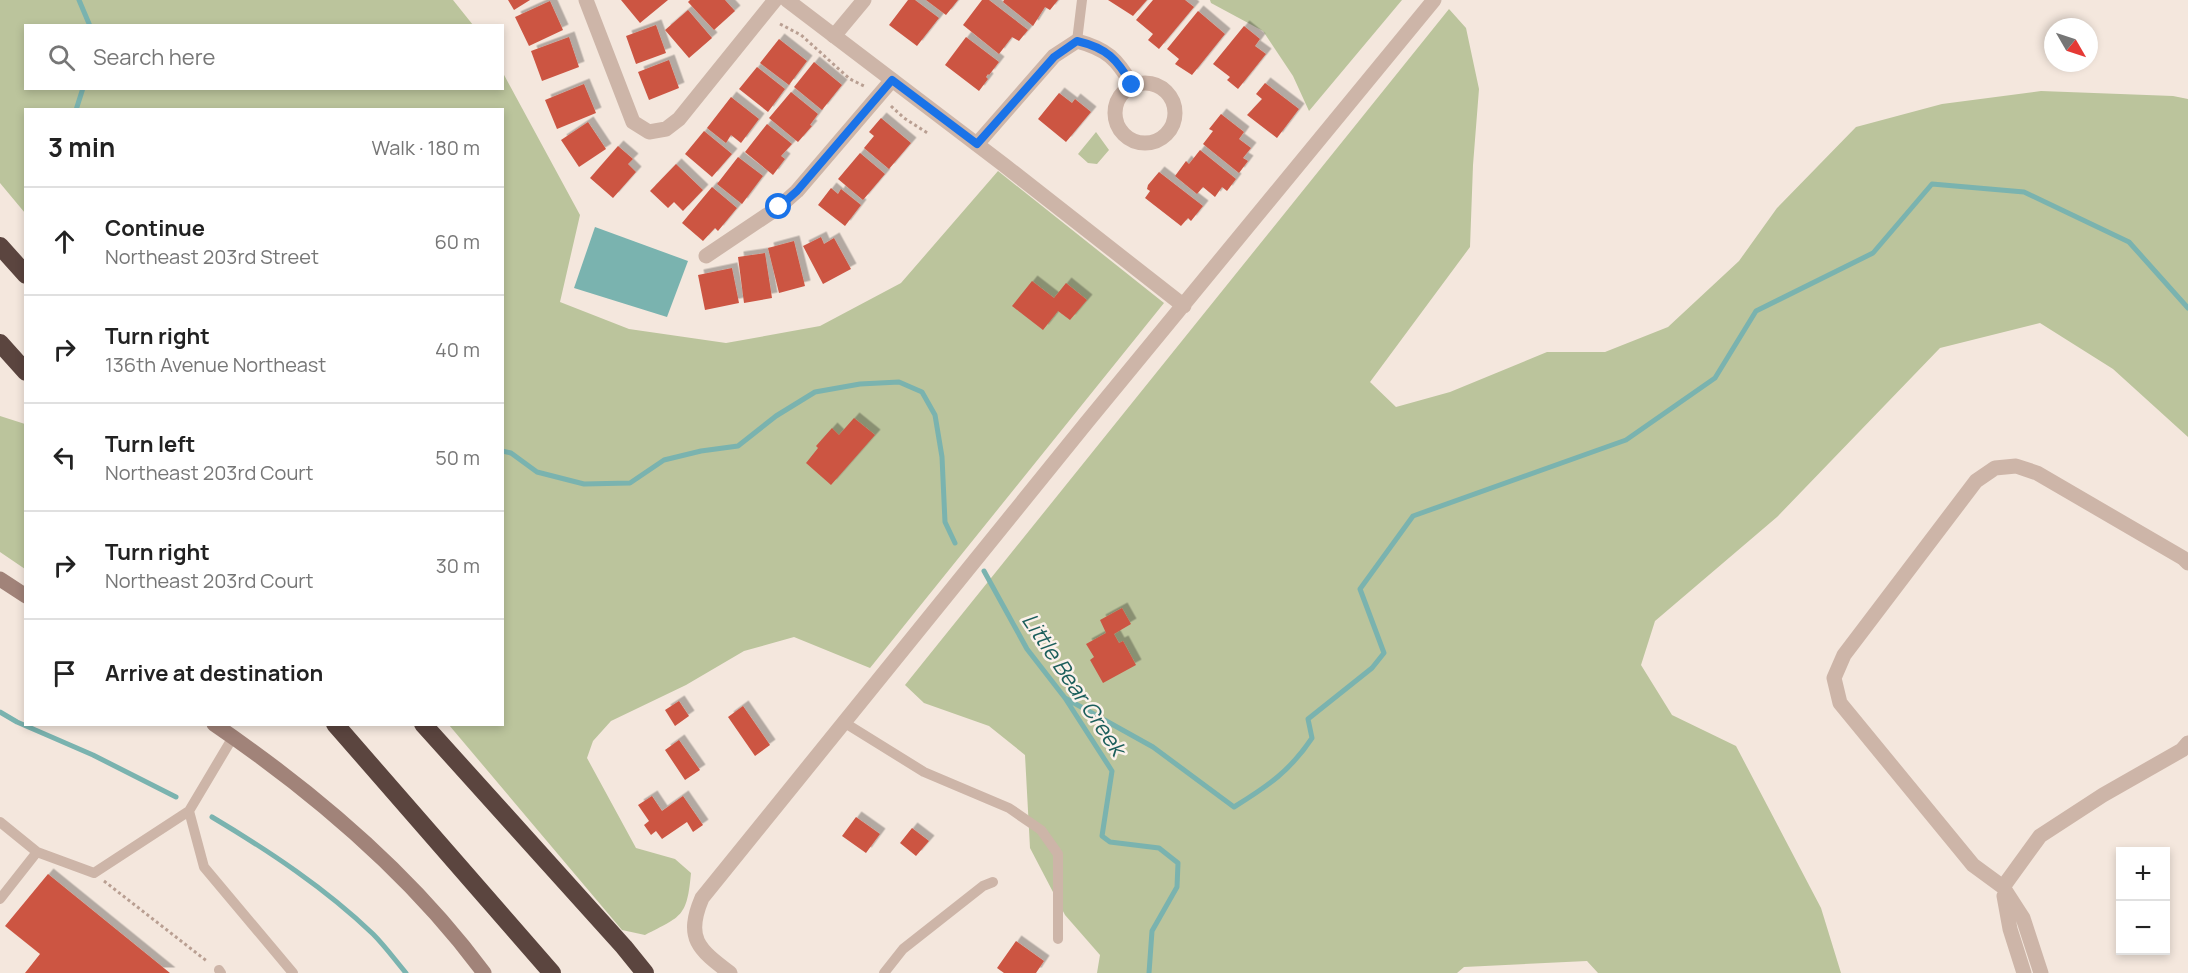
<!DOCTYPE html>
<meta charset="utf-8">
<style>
body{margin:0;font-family:Manrope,sans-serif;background:#f6f6f6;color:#222}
.controls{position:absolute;right:18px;bottom:18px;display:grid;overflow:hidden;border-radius:0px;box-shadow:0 3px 9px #0003}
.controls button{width:54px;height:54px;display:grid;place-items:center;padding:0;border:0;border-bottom:2px solid #e0e0e0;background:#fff;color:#222;font:30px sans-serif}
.compass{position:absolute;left:2044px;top:18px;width:54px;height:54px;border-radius:50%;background:#fff;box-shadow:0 3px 9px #0003;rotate:129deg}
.stop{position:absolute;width:18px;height:18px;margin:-14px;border:4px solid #1a73e8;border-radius:50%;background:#fff}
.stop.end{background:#1a73e8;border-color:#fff;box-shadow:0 2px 6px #0008}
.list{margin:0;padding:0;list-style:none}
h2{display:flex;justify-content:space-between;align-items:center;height:78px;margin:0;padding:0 24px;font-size:26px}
h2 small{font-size:20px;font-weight:400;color:#767676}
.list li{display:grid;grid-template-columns:39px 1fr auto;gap:18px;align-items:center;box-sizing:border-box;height:108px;padding:0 24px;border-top:2px solid #e0e0e0}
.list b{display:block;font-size:22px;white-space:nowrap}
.list p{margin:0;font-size:20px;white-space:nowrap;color:#767676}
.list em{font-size:20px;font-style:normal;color:#767676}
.icon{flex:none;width:33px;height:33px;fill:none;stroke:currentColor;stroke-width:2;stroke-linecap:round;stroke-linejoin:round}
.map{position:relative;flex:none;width:2188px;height:973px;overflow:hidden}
.search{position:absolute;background:#fff;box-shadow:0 3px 9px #0003;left:24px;top:24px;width:480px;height:66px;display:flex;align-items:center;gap:15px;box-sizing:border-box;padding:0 21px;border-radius:0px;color:#767676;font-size:22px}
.panel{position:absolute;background:#fff;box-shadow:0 3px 9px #0003;left:24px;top:108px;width:480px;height:618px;border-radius:0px}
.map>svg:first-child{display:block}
.green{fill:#bbc49c}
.water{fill:#7ab3af}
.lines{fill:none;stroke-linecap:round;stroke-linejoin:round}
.stream{stroke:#7ab3af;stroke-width:5}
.building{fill:#cc5543;filter:url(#shadow)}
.path{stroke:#b99f92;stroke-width:3;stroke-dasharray:3 3;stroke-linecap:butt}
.service{stroke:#cdb5a8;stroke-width:10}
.minor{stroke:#cdb5a8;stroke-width:15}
.tertiary{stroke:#cdb5a8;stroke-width:15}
.secondary{stroke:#a18379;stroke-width:15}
.motorway{stroke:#5b453f;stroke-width:18}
.route{stroke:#1a73e8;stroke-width:8}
.labels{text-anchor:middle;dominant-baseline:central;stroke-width:5;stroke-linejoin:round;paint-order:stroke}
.water-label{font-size:22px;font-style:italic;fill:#1b5e5b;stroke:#fbf1ea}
</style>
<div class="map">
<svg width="2188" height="973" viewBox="0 0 2188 973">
<defs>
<filter id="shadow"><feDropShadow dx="5.5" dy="-5.5" stdDeviation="0" flood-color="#0004"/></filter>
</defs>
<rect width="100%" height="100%" fill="#f4e7dd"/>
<path class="green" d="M0 0H453L473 25 26 26V88H502L503 73 580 215 560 302 629 329 726 343 820 326 901 283 998 171 1164 303 870 668 794 637 744 651 686 685 611 721 593 741 587 758 636 848 675 859 691 873C687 917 682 916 645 935L622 930 449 725 502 724V110H26L25 213 0 183Z
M1210 0H1402L1309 111 1293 76 1263 31 1211 3Z
M1449 9 1466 28 1479 89 1473 165 1470 247 1370 382 1396 407 1450 392 1547 352H1605L1668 327 1739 261 1777 208 1856 127 1942 104 2041 91 2173 96 2188 99V437L2113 369 2040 323 1940 348 1777 517 1655 621 1641 665 1672 715 1736 746 1821 908 1841 973H1598L1587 961 1464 967 1457 973H1097L1100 955 1065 915 1030 848 1025 755 989 726 924 703 905 685Z
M1096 132 1109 150 1097 164 1088 163 1078 154Z
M0 416 25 424V569L0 552Z"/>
<path class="water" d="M595 227 688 261 667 317 574 288Z"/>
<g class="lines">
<path class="stream" d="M79 0 90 26
M76 110 83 88
M502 451 511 453 537 472 584 484 630 483 664 460 701 451 738 446 776 416 815 392 860 384 899 382 922 392 935 415 942 457 945 522 955 543
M984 571 1027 649 1065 698 1112 771 1102 836 1110 842 1159 848 1178 863 1177 887 1152 931 1149 973
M1065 698 1153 747 1234 807C1268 786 1290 771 1312 738L1308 719 1372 668 1384 653 1360 589 1413 516 1626 440 1715 378 1756 311 1873 253 1932 184 2024 192 2129 242 2188 308
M0 712 17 722 93 755 176 797
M212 817C269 851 325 888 373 934 385 946 395 960 406 973"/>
</g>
<path class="building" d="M508 0H530L514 10Z
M621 0H668L640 23Z
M690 0H725L735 11 714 30 688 2Z
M908 0H915L939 18 917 46 889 25Z
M926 0H958L946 15Z
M982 0H989L1028 30 1019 41 1012 37 999 54 963 25Z
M1004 0H1058L1050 10 1045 7 1033 26 1003 2Z
M1108 0H1147L1133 16Z
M1153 0H1185L1194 7 1159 49 1148 40 1153 34 1136 20Z
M550 1 563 30 529 46 515 17Z
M688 10 712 38 689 58 665 30Z
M1198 11 1225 34 1192 75 1175 64 1179 59 1167 49Z
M656 25 666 53 636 64 626 36Z
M1244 26 1260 39 1255 46 1266 54 1238 89 1227 80 1230 77 1213 64Z
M569 37 579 67 542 81 531 51Z
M966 37 999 62 989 75 988 74 986 77 988 79 979 91 945 65Z
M779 39 807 61 789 85 760 63Z
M669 60 679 88 649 100 638 72Z
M814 62 842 85 822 110 794 87Z
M757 67 785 89 768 112 739 89Z
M1265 83 1299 109 1277 138 1247 115 1262 99 1256 94Z
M584 84 596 113 557 129 545 100Z
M791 92 818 114 810 125 812 126 798 142 769 118Z
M1059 93 1072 103 1075 99 1091 112 1066 142 1038 119Z
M731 97 759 119 741 143 731 135 726 143 707 128Z
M1221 114 1244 132 1239 139 1251 148 1243 158 1248 161 1239 173 1203 144 1213 131 1209 129Z
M881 118 911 143 889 169 864 148 874 136 869 132Z
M588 122 606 149 579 167 561 140Z
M767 124 792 144 781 156 785 159 773 175 745 152Z
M704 131 732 154 712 177 685 154Z
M618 146 633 159 628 164 636 172 613 198 590 178Z
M1200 150 1236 179 1227 191 1222 187 1215 197 1203 187 1197 194 1175 176 1186 161 1189 164Z
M860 153 885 174 863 200 838 179Z
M738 157 763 176 742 204 717 184Z
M676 164 703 190 683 211 674 202 668 208 650 191Z
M1159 172 1203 206 1191 221 1188 218 1181 226 1145 198 1150 191 1147 189 1148 185Z
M712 187 737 208 718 231 715 228 703 241 682 223Z
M831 188 838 194 841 189 861 205 845 226 818 205Z
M821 237 824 244 834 238 851 269 823 284 803 246Z
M794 241 805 286 779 293 768 248Z
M765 253 772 298 744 303 738 257Z
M732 268 739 303 705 310 698 275Z
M1032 281 1054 298 1066 283 1087 300 1070 320 1058 311 1043 330 1012 306Z
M854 418 875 435 831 485 806 463 818 448 816 446 832 428 839 435Z
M1122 608 1131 624 1114 634 1119 643 1123 641 1136 665 1103 683 1090 660 1094 657 1086 644 1106 633 1100 620Z
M679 701 689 716 675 726 665 710Z
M743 706 770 745 755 756 728 717Z
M679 740 700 770 685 780 665 750Z
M652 796 662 811 683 796 703 825 693 832 687 822 662 839 656 831 651 835 644 825 649 821 638 805Z
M856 817 880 834 866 853 842 836Z
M912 828 929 841 916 856 900 843Z
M48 874 170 973H25L40 954 5 926Z
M1016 941 1044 961 1036 973H1004L997 968Z"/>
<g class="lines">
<path class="path" d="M780 24 801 35 850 79 864 86
M891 106 904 118 929 134
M104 881 208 962"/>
<path class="service" d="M1077 41 1082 0
M845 723 924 772 1009 808 1041 830 1058 854V939
M233 737 189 811 204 867 293 973
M0 822 37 852 94 873 189 811
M0 899 37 852
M219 970 221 973
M884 973 903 949 983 886 993 882"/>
<path class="minor" d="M586 0 633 122 649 132 666 129 679 119 775 0
M834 36 864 0
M1115 113a30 30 0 1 1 60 0a30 30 0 1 1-60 0Z
M977 144 1054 56 1077 41C1107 49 1117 59 1132 85
M706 256 779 207 797 191 892 80
M2003 887 2040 836 2103 795 2182 750 2188 743
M2004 896 2010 929 2024 973
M2041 973 2023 918 2003 887 1973 865 1840 703 1834 678 1844 655 1976 481 1995 468 2016 466 2037 473 2183 558 2188 563"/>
<path class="tertiary" d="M787 0 1004 165 1184 306
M730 973C698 949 685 938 702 898L1087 422 1434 0"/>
<path class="secondary" d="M0 579 26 596
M214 724C315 793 411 874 484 973"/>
<path class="motorway" d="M0 246 26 275
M0 343 26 372
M335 724 552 973
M423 724 624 947 645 973"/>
</g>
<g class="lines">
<path class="route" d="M779 207 797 191 892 80 977 144 1054 57 1077 41C1107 48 1117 59 1132 85"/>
</g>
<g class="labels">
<g class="water-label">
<text transform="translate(1074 684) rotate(56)">Little Bear Creek</text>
</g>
</g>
</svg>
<div class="controls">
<button>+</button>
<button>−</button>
</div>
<svg class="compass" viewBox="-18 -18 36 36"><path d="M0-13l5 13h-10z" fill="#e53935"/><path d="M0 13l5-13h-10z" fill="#767676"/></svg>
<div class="stop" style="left:779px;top:207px"></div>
<div class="stop end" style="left:1132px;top:85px"></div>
<div class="search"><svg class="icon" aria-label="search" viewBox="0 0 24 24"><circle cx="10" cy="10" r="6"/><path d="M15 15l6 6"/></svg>Search here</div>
<section class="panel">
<h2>3 min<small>Walk · 180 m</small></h2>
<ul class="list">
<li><svg class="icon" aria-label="ahead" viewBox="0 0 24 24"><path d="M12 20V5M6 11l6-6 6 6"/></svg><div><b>Continue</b><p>Northeast 203rd Street</p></div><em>60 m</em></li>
<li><svg class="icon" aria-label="right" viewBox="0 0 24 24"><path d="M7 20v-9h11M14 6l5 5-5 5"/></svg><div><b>Turn right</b><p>136th Avenue Northeast</p></div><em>40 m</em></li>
<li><svg class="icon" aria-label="left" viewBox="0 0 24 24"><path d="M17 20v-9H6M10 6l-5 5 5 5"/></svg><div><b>Turn left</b><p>Northeast 203rd Court</p></div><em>50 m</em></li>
<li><svg class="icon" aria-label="right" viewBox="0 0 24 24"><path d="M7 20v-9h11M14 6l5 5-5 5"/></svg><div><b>Turn right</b><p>Northeast 203rd Court</p></div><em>30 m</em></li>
<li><svg class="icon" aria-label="arrive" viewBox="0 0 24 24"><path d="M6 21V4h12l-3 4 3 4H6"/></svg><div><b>Arrive at destination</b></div></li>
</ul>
</section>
</div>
